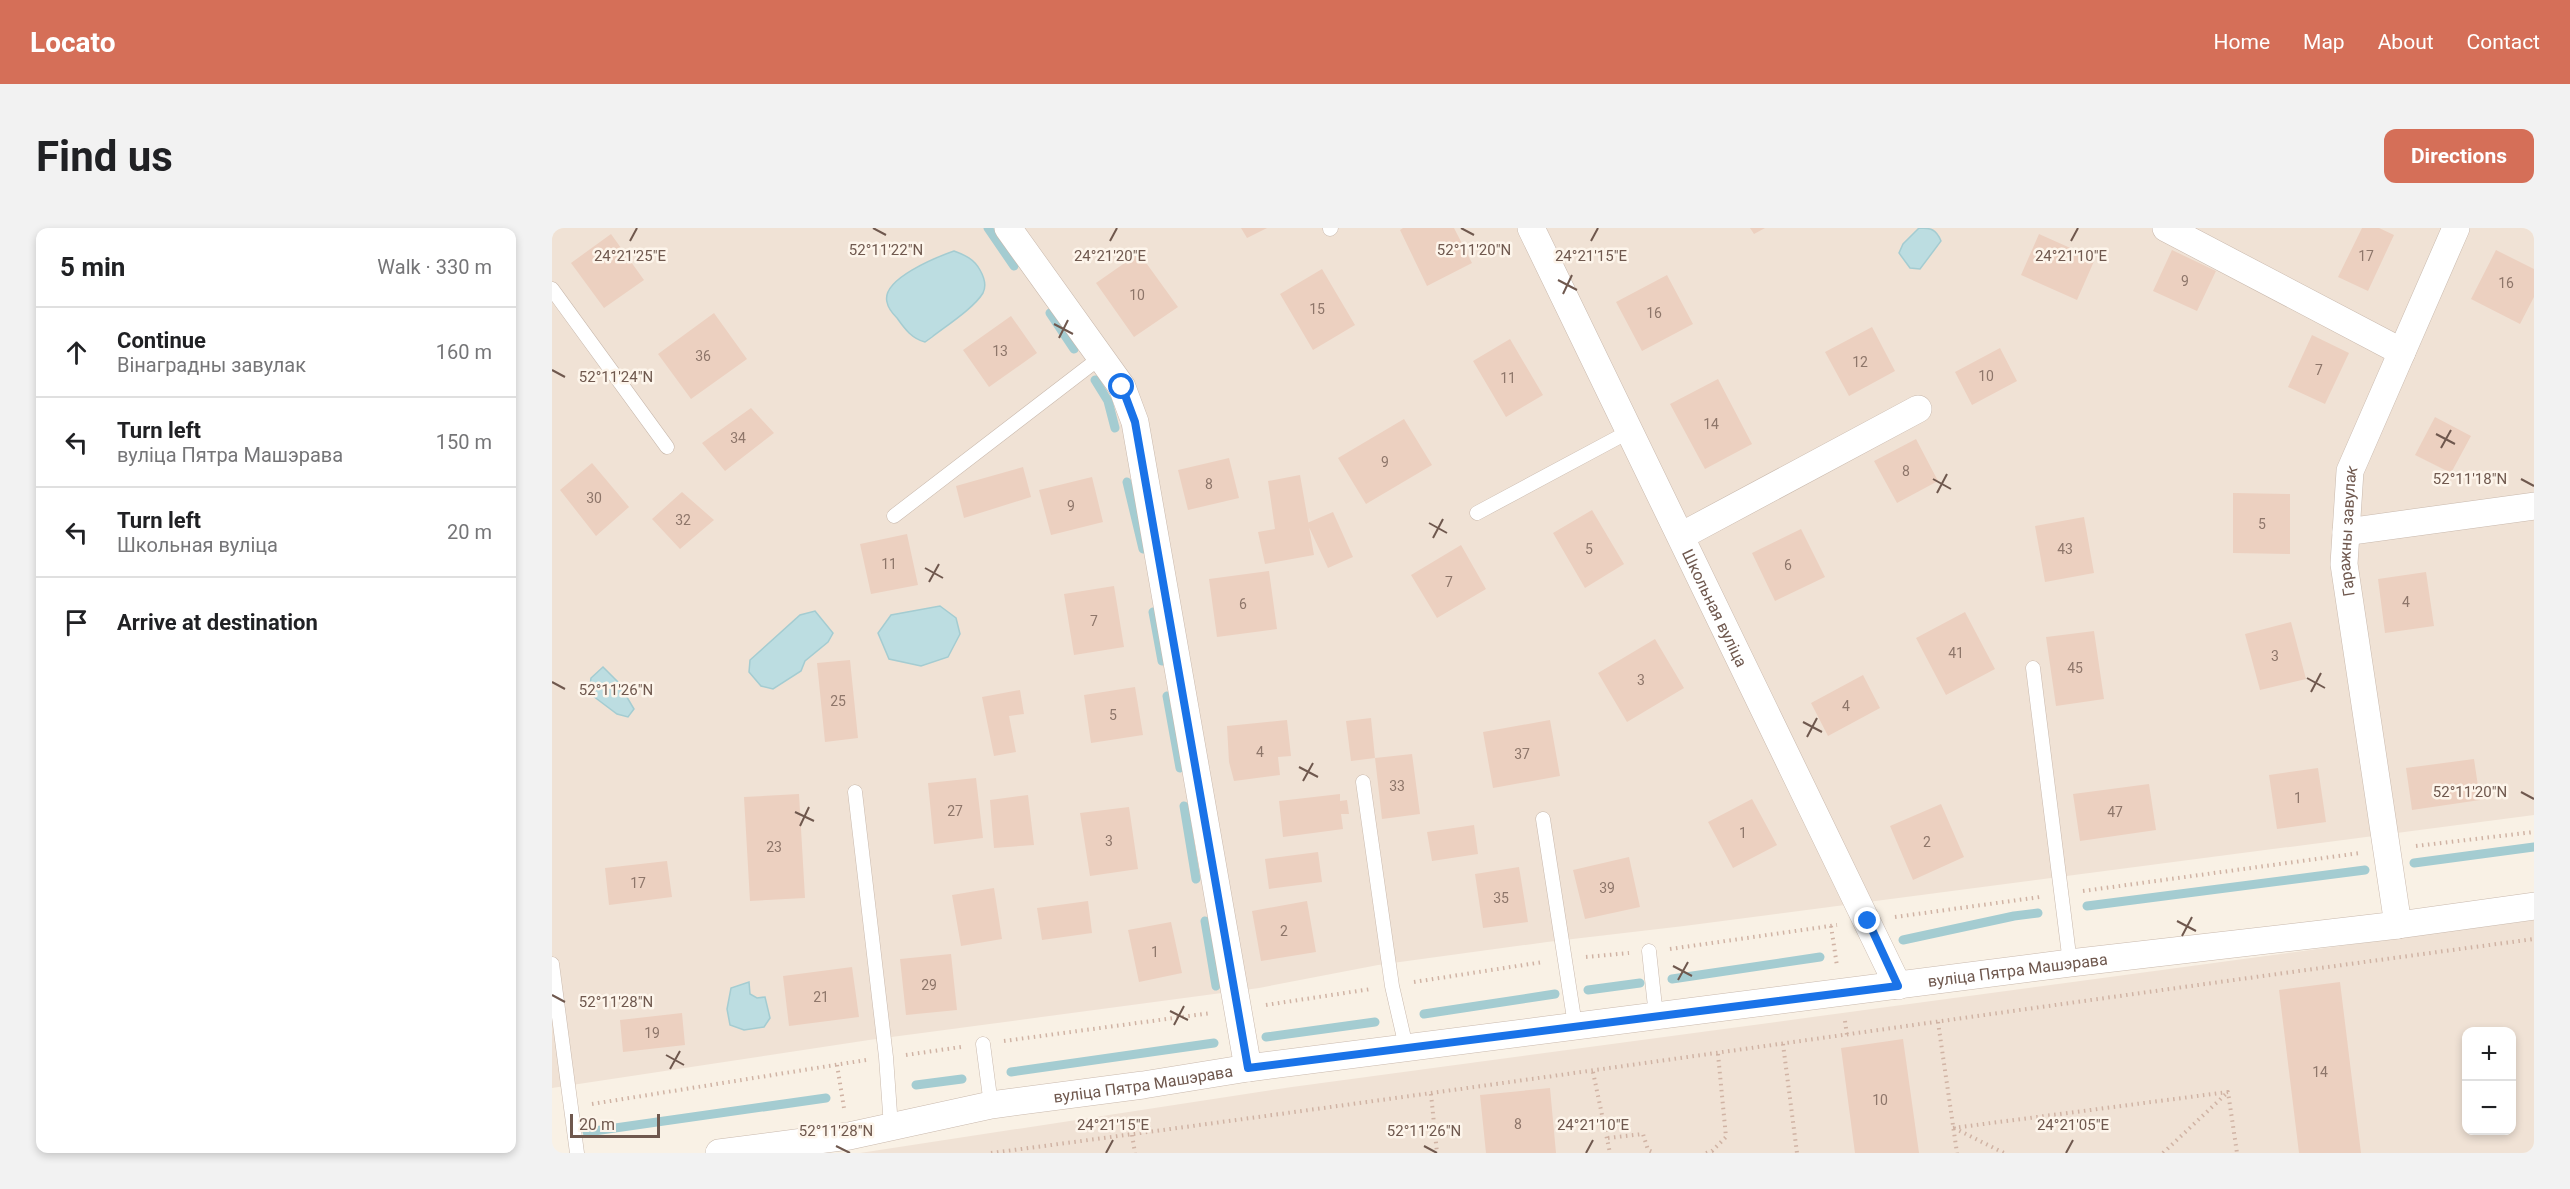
<!DOCTYPE html>
<meta charset="utf-8">
<style>
body{margin:0;font-family:Roboto,sans-serif;background:#f2f2f2;color:#202124}
.controls{position:absolute;right:18px;bottom:18px;display:grid;overflow:hidden;border-radius:12px;box-shadow:0 3px 9px #0003}
.controls button{width:54px;height:54px;display:grid;place-items:center;padding:0;border:0;border-bottom:2px solid #e0e0e0;background:#fff;color:#202124;font:30px sans-serif}
.scale{position:absolute;left:18px;bottom:15px;width:90px;box-sizing:border-box;padding-left:6px;border:3px solid #6f584e;border-top:0;font-size:16px;line-height:21px;white-space:nowrap;color:#6f584e;-webkit-text-stroke:4px #fdf5eb;paint-order:stroke}
.stop{position:absolute;width:18px;height:18px;margin:-14px;border:4px solid #1a73e8;border-radius:50%;background:#fff}
.stop.end{background:#1a73e8;border-color:#fff;box-shadow:0 2px 6px #0008}
.list{margin:0;padding:0;list-style:none}
h2{display:flex;justify-content:space-between;align-items:center;height:78px;margin:0;padding:0 24px;font-size:26px}
h2 small{font-size:20px;font-weight:400;color:#757577}
.list li{display:grid;grid-template-columns:39px 1fr auto;gap:18px;align-items:center;box-sizing:border-box;height:90px;padding:0 24px;border-top:2px solid #e0e0e0}
.list b{display:block;font-size:22px;white-space:nowrap}
.list p{margin:0;font-size:20px;white-space:nowrap;color:#757577}
.list em{font-size:20px;font-style:normal;color:#757577}
.icon{flex:none;width:33px;height:33px;fill:none;stroke:currentColor;stroke-width:2;stroke-linecap:round;stroke-linejoin:round}
.map{position:relative;flex:none;width:1982px;height:925px;overflow:hidden;border-radius:12px}
header{display:flex;align-items:center;gap:36px;box-sizing:border-box;height:84px;padding:0 30px;background:#d56f58;color:#fff}
header strong{font-size:28px}
nav{display:flex;gap:33px;margin-inline-start:auto;font-size:21px}
.intro{display:flex;align-items:center;justify-content:space-between;box-sizing:border-box;height:144px;padding:0 36px}
h1{margin:0;font-size:42px}
.button{padding:15px 27px;border-radius:12px;background:#d56f58;color:#fff;font-size:21px;font-weight:700}
main{display:flex;gap:36px;padding:0 36px}
aside{flex:1;background:#fff;border-radius:12px;box-shadow:0 3px 9px #0003}
.map>svg:first-child{display:block}
.residential{fill:#f0e2d5;fill-rule:evenodd}
.water{fill:#bcdde1;stroke:#a4ccd1;stroke-width:1.5}
.lines{fill:none;stroke-linecap:round;stroke-linejoin:round}
.stream{stroke:#a4ccd1;stroke-width:9}
.building{fill:#ecd0c0}
.lane-casing{stroke:#c9b9ad;stroke-width:15}
.street-casing{stroke:#c9b9ad;stroke-width:28}
.path{stroke:#d0b3a4;stroke-width:4;stroke-dasharray:1.5 4.5;stroke-linecap:butt}
.lane{stroke:#fff;stroke-width:14}
.street{stroke:#fff;stroke-width:27}
.route{stroke:#1a73e8;stroke-width:8}
.ticks{fill:none;stroke:#6f584e;stroke-width:2}
.labels{text-anchor:middle;dominant-baseline:central;stroke-width:5;stroke-linejoin:round;paint-order:stroke}
.number-label{font-size:14px;fill:#8e766a}
.street-label{font-size:16px;fill:#6f584e;stroke:#fdf5eb}
.ticks-label{font-size:15px;text-anchor:middle;fill:#6f584e;stroke:#fdf5eb;stroke-width:5;stroke-linejoin:round;paint-order:stroke}
</style>
<header>
<strong>Locato</strong>
<nav><a>Home</a><a>Map</a><a>About</a><a>Contact</a></nav>
</header>
<div class="intro"><h1>Find us</h1><a class="button">Directions</a></div>
<main>
<aside>
<h2>5 min<small>Walk · 330 m</small></h2>
<ul class="list">
<li><svg class="icon" aria-label="ahead" viewBox="0 0 24 24"><path d="M12 20V5M6 11l6-6 6 6"/></svg><div><b>Continue</b><p>Вінаградны завулак</p></div><em>160 m</em></li>
<li><svg class="icon" aria-label="left" viewBox="0 0 24 24"><path d="M17 20v-9H6M10 6l-5 5 5 5"/></svg><div><b>Turn left</b><p>вуліца Пятра Машэрава</p></div><em>150 m</em></li>
<li><svg class="icon" aria-label="left" viewBox="0 0 24 24"><path d="M17 20v-9H6M10 6l-5 5 5 5"/></svg><div><b>Turn left</b><p>Школьная вуліца</p></div><em>20 m</em></li>
<li><svg class="icon" aria-label="arrive" viewBox="0 0 24 24"><path d="M6 21V4h12l-3 4 3 4H6"/></svg><div><b>Arrive at destination</b></div></li>
</ul>
</aside>
<div class="map">
<svg width="1982" height="925" viewBox="0 0 1982 925">
<rect width="100%" height="100%" fill="#f9f1e5"/>
<path class="residential" d="M0 0H1982V587L1132 698 995 714 826 737 707 760 317 812 0 860Z
M1982 692V925H308L740 859ZM1914 804H1960V902H1914Z"/>
<path class="water" d="M1367 0C1379 0 1384 1 1389 13L1368 41 1358 40 1347 25 1351 16Z
M402 23C413 27 422 31 428 42 432 49 435 57 431 65 422 80 394 98 380 109L373 114C359 110 353 101 345 90 341 86 336 80 335 74 329 51 385 29 402 23Z
M388 378 404 390 408 406 396 429 369 438 337 431 326 405 339 387Z
M263 383 281 405 276 414 253 433 249 443 221 461 209 458 197 444 198 432 248 387Z
M51 439 66 454 82 481 76 489 65 486 37 465 39 450Z
M197 754 198 766 205 770 213 769 218 790 212 799 192 802 178 797 175 781 179 760Z"/>
<g class="lines">
<path class="stream" d="M436 0 462 38
M498 85 522 121
M543 152 556 173 563 200
M575 254 591 321
M601 384 610 433
M615 468 628 540
M632 578 644 651
M1862 635 1982 619
M1535 678 1813 642
M653 693 664 758
M1351 712 1462 688 1486 685
M1120 751 1268 729
M1036 762 1088 755
M872 786 1003 766
M714 809 823 794
M459 844 662 815
M364 857 410 851
M35 904 274 870"/>
</g>
<path class="building" d="M689 0H715L695 10Z
M851 0H902L920 35 875 58 848 2Z
M1198 0H1213L1202 6Z
M1810 0H1827L1842 7 1816 63 1786 49Z
M59 6 92 52 52 80 19 35Z
M1487 6 1543 31 1525 72 1469 47Z
M1620 22 1664 43 1645 83 1601 63Z
M1944 22 1982 41V69L1968 96 1919 71Z
M587 25 626 79 582 109 544 55Z
M770 41 803 97 761 122 728 66Z
M1115 47 1141 96 1090 123 1064 74Z
M162 85 195 131 139 171 106 126Z
M459 88 485 125 437 159 411 122Z
M1320 99 1343 143 1297 168 1273 124Z
M1760 107 1797 125 1773 176 1736 159Z
M958 111 991 167 954 189 921 133Z
M1448 120 1465 153 1420 177 1403 144Z
M1166 151 1200 216 1153 241 1118 176Z
M199 180 222 205 173 243 150 215Z
M1883 189 1919 208 1899 245 1863 227Z
M852 191 880 237 814 276 786 230Z
M1364 211 1386 253 1345 275 1322 233Z
M677 230 687 270 636 282 626 242Z
M40 235 77 279 44 308 8 262Z
M471 239 479 269 412 290 404 258Z
M748 247 762 327 713 336 706 304 723 301 716 253Z
M540 249 551 294 499 307 487 262Z
M130 264 162 292 128 321 100 291Z
M1681 265 1738 266V326L1681 325Z
M1040 282 1072 336 1033 360 1001 305Z
M781 284 801 329 776 340 755 295Z
M1532 289 1542 345 1493 354 1483 298Z
M1249 301 1273 349 1223 373 1200 325Z
M355 306 366 357 319 366 308 316Z
M909 317 934 361 885 390 859 347Z
M717 343 725 401 665 409 657 351Z
M1874 344 1882 398 1833 405 1826 351Z
M562 358 572 419 522 427 512 366Z
M1413 384 1443 441 1394 467 1364 410Z
M1739 394 1754 451 1708 462 1693 406Z
M1542 403 1552 471 1504 478 1494 409Z
M1103 411 1132 460 1075 494 1046 445Z
M298 432 306 510 273 514 265 435Z
M1311 447 1328 480 1276 508 1259 475Z
M583 459 591 507 539 515 532 467Z
M468 462 472 486 457 488 464 524 442 528 430 469Z
M819 490 823 530 799 533 794 493Z
M735 492 739 528 726 529 728 547 682 553 677 534 675 498Z
M998 492 1008 548 941 560 931 504Z
M860 526 868 586 830 591 823 530Z
M1922 531 1928 572 1860 582 1854 540Z
M1766 540 1774 594 1725 601 1717 547Z
M424 550 431 610 382 616 376 555Z
M1597 556 1604 602 1528 613 1521 566Z
M247 566 253 670 198 673 192 569Z
M788 566V573L795 572 797 586H789L791 601 731 609 727 573Z
M476 567 482 617 442 620 438 572Z
M1200 571 1225 617 1181 640 1156 594Z
M1389 576 1412 629 1361 652 1338 598Z
M577 579 586 641 538 648 528 585Z
M922 597 926 626 880 633 875 604Z
M766 624 770 654 717 661 713 631Z
M1077 629 1088 679 1033 691 1021 642Z
M115 633 120 669 57 677 53 640Z
M967 639 976 694 931 700 923 646Z
M442 660 450 711 409 718 400 667Z
M536 673 540 705 490 712 485 680Z
M755 673 764 724 709 733 700 683Z
M619 694 630 745 587 754 576 702Z
M399 726 405 782 354 787 348 731Z
M300 739 307 789 237 798 231 748Z
M1788 754 1809 925H1747L1727 762Z
M130 785 133 817 71 824 68 792Z
M1351 811 1367 925H1303L1289 820Z
M998 860 1004 925H934L928 867Z"/>
<g class="lines">
<defs>
<path id="lane" d="M778 1 779 0
M0 61 115 219
M925 285 1078 203
M342 288 549 129
M1481 440 1518 735
M811 554 840 758 854 819
M303 564 334 829 339 899
M991 591 1023 797
M1097 723 1104 788
M0 736 25 925
M431 816 439 877"/>
<g id="street">
<path d="M456 0 570 159 583 194 696 840"/>
<path id="s1" d="M979 0 1346 758"/>
<path d="M1614 0 1850 124"/>
<path d="M1794 304 1982 278"/>
<path d="M1129 308 1366 181"/>
<path id="s2" d="M1846 697 1792 336 1798 243 1904 0"/>
<path id="s3" d="M167 925 297 908 439 877 591 857 696 840 1518 735 1846 697 1982 678"/>
</g>
</defs>
<use href="#lane" class="lane-casing"/>
<use href="#street" class="street-casing"/>
<path class="path" d="M1864 618 1982 604
M1531 663 1808 625
M1343 689 1488 669
M1279 698 1285 738
M1118 721 1285 697
M1034 729 1077 725
M862 754 991 734
M714 777 819 761
M1293 793 1295 807
M1386 794 1405 925
M452 813 659 785
M1231 816 1245 925
M354 827 409 819
M285 837 292 880
M1041 844 1058 925
M879 866 885 925
M40 876 314 832
M1401 900 1676 864 1685 925
M1402 900 1452 925
M580 907 583 925
M1056 910 1091 906 1096 922 1103 925
M439 925C954 857 1467 780 1982 711
M1154 925 1160 923 1174 909 1166 826
M1611 925 1676 864"/>
<use href="#lane" class="lane"/>
<use href="#street" class="street"/>
</g>
<g class="lines">
<path class="route" d="M570 159 583 194 696 840 1346 758 1316 693"/>
</g>
<path class="ticks" d="M321 0 334 7M909 0 922 7M78 13 85 0M558 13 565 0M1039 13 1046 0M1519 13 1526 0M1006 52 1025 62M1011 66 1020 47M502 96 521 106M507 110 516 92M0 142 13 149M1884 206 1903 216M1889 220 1899 202M1381 251 1399 261M1969 251 1982 258M1385 265 1395 246M877 295 895 305M881 310 891 291M373 340 391 350M377 354 387 336M1755 450 1773 460M0 454 13 461M1759 464 1769 445M1251 494 1270 504M1255 509 1265 490M747 539 766 549M751 553 761 535M1969 564 1982 571M243 584 262 593M248 598 257 579M1625 693 1644 703M1630 708 1640 689M1121 738 1140 748M1126 752 1136 734M0 767 13 774M618 783 636 792M622 797 632 778M114 827 132 837M118 841 128 823M284 918 298 925M872 918 885 925M554 925 561 912M1034 925 1041 912M1514 925 1521 912"/>
<g class="labels">
<g class="number-label">
<text x="1814" y="28">17</text>
<text x="1633" y="53">9</text>
<text x="1954" y="55">16</text>
<text x="585" y="67">10</text>
<text x="765" y="81">15</text>
<text x="1102" y="85">16</text>
<text x="448" y="123">13</text>
<text x="151" y="128">36</text>
<text x="1308" y="134">12</text>
<text x="1767" y="142">7</text>
<text x="1434" y="148">10</text>
<text x="956" y="150">11</text>
<text x="1159" y="196">14</text>
<text x="186" y="210">34</text>
<text x="833" y="234">9</text>
<text x="1354" y="243">8</text>
<text x="657" y="256">8</text>
<text x="42" y="270">30</text>
<text x="519" y="278">9</text>
<text x="131" y="292">32</text>
<text x="1710" y="296">5</text>
<text x="1037" y="321">5</text>
<text x="1513" y="321">43</text>
<text x="337" y="336">11</text>
<text x="1236" y="337">6</text>
<text x="897" y="354">7</text>
<text x="1854" y="374">4</text>
<text x="691" y="376">6</text>
<text x="542" y="393">7</text>
<text x="1404" y="425">41</text>
<text x="1723" y="428">3</text>
<text x="1523" y="440">45</text>
<text x="1089" y="452">3</text>
<text x="286" y="473">25</text>
<text x="1294" y="478">4</text>
<text x="561" y="487">5</text>
<text x="708" y="524">4</text>
<text x="970" y="526">37</text>
<text x="845" y="558">33</text>
<text x="1746" y="570">1</text>
<text x="403" y="583">27</text>
<text x="1563" y="584">47</text>
<text x="1191" y="605">1</text>
<text x="557" y="613">3</text>
<text x="1375" y="614">2</text>
<text x="222" y="619">23</text>
<text x="86" y="655">17</text>
<text x="1055" y="660">39</text>
<text x="949" y="670">35</text>
<text x="732" y="703">2</text>
<text x="603" y="724">1</text>
<text x="377" y="757">29</text>
<text x="269" y="769">21</text>
<text x="100" y="805">19</text>
<text x="1768" y="844">14</text>
<text x="1328" y="872">10</text>
<text x="966" y="896">8</text>
</g>
<g class="street-label">
<text stroke="none"><textPath href="#s2" startOffset="398">Гаражны завулак</textPath></text>
<text stroke="none"><textPath href="#s1" startOffset="422">Школьная вуліца</textPath></text>
<text stroke="none"><textPath href="#s3" startOffset="1312">вуліца Пятра Машэрава</textPath></text>
<text stroke="none"><textPath href="#s3" startOffset="430">вуліца Пятра Машэрава</textPath></text>
</g>
</g>
<g class="ticks-label">
<text x="334" y="27">52°11'22"N</text>
<text x="922" y="27">52°11'20"N</text>
<text x="78" y="33">24°21'25"E</text>
<text x="558" y="33">24°21'20"E</text>
<text x="1039" y="33">24°21'15"E</text>
<text x="1519" y="33">24°21'10"E</text>
<text x="64" y="154">52°11'24"N</text>
<text x="1918" y="256">52°11'18"N</text>
<text x="64" y="467">52°11'26"N</text>
<text x="1918" y="569">52°11'20"N</text>
<text x="64" y="779">52°11'28"N</text>
<text x="561" y="902">24°21'15"E</text>
<text x="1041" y="902">24°21'10"E</text>
<text x="1521" y="902">24°21'05"E</text>
<text x="284" y="908">52°11'28"N</text>
<text x="872" y="908">52°11'26"N</text>
</g>
</svg>
<div class="controls">
<button>+</button>
<button>−</button>
</div>
<div class="scale">20 m</div>
<div class="stop" style="left:570px;top:159px"></div>
<div class="stop end" style="left:1316px;top:693px"></div>
</div>
</main>
